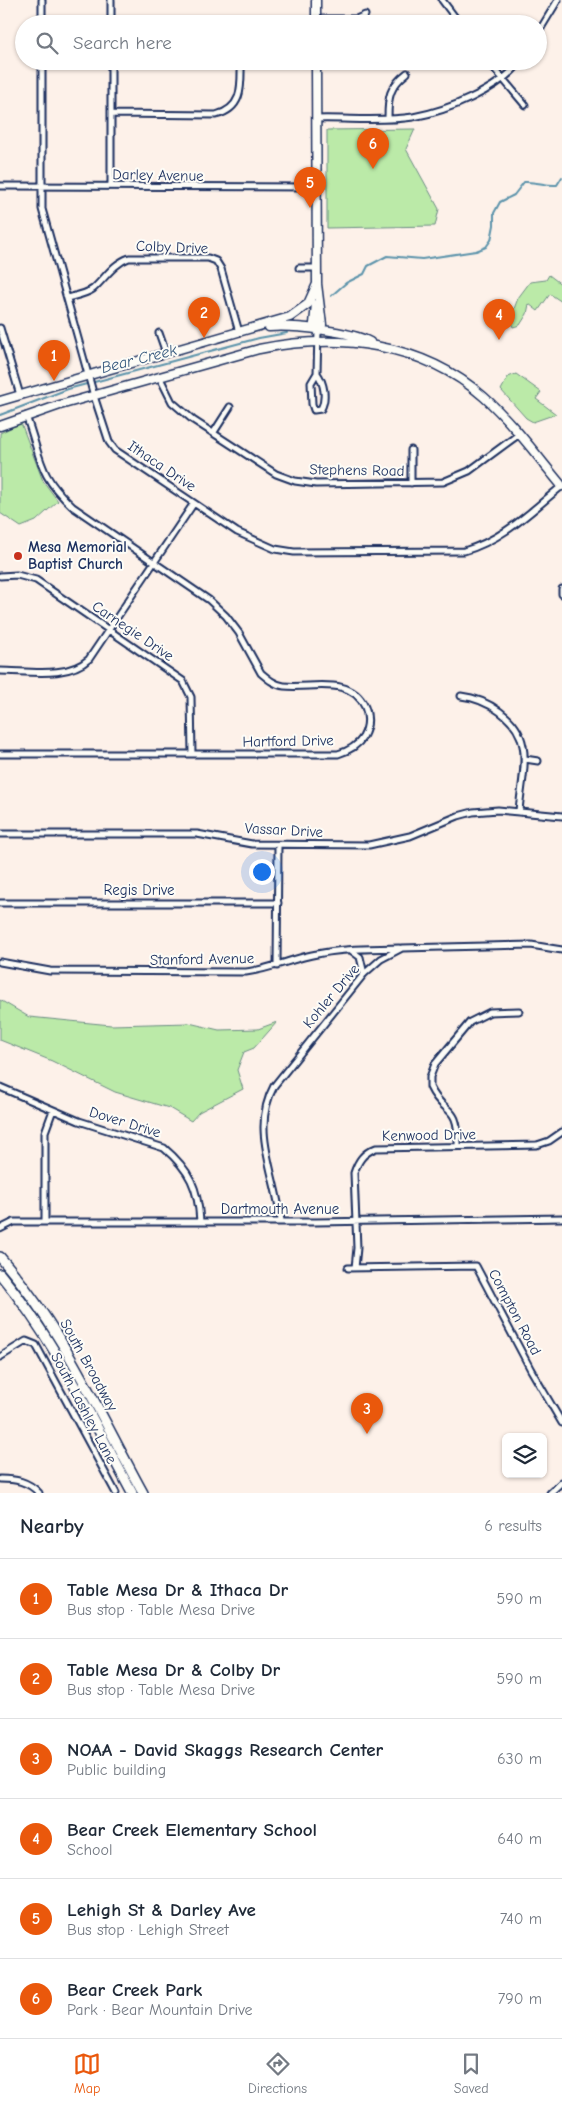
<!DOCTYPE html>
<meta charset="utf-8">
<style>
body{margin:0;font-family:"Comic Neue",sans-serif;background:#f6f6f7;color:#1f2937}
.controls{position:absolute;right:15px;bottom:15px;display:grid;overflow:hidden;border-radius:8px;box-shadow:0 1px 4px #0004}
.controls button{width:45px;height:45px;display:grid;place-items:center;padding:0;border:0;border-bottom:1px solid #e0e1e3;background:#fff;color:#1f2937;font:25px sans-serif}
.you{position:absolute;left:261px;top:871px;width:18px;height:18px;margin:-12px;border:4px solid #fff;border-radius:50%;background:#1a73e8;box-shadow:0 0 0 8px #1a73e833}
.badge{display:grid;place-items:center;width:32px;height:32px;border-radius:50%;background:#ea580c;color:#fff;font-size:16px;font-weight:700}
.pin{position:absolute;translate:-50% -41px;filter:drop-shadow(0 1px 2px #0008)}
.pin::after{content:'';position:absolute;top:26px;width:18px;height:15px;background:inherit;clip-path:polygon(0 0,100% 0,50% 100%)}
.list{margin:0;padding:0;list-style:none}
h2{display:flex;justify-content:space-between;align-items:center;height:65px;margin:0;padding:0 20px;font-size:21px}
h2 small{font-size:16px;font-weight:400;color:#747a83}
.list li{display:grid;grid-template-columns:32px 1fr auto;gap:15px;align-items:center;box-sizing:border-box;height:80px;padding:0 20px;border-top:1px solid #e0e1e3}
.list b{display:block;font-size:19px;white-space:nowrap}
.list p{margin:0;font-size:16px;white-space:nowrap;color:#747a83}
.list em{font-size:16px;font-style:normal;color:#747a83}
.icon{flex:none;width:28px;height:28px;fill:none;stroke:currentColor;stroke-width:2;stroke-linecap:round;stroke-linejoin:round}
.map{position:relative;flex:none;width:562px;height:1493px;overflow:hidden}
.search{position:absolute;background:#fff;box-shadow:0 1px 4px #0004;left:15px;right:15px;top:15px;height:55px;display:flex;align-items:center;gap:12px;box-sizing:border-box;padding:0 18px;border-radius:28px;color:#747a83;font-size:19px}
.sheet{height:545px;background:#fff}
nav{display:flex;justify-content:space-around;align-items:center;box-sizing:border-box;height:70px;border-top:1px solid #e0e1e3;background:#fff;font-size:14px;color:#747a83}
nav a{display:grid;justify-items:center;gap:2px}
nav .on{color:#ea580c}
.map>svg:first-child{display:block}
.green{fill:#bbeaa8;stroke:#6b8c83}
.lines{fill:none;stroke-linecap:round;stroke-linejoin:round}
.stream{stroke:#5b93ab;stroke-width:2}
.street-casing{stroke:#1b2f5e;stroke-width:9}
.secondary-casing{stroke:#1b2f5e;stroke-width:11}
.primary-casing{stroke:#1b2f5e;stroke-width:12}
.street{stroke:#fdfcf7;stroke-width:5}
.secondary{stroke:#fdfcf7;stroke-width:8}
.primary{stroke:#fdfcf7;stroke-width:9}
.poi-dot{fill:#c8321e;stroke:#fdfcf7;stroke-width:2}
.labels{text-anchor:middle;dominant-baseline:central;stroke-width:4;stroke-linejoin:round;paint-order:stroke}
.street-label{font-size:15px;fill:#1b2f5e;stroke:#fdfcf7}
.poi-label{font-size:15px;font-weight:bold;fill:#1b2f5e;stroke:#fdfcf7;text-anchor:start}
.water-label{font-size:16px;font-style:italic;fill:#36597e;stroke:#fdfcf7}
</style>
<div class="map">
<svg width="562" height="1493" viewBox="0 0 562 1493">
<rect width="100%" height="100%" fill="#fdf1e9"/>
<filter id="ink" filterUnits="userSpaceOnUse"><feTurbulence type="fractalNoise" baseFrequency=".02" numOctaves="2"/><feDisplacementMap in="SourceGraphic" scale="10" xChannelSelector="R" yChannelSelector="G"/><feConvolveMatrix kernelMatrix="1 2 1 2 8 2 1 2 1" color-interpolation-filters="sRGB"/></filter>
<g filter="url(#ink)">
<path class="green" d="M415 129 406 149 439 209 435 226 327 228V130Z
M549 275 562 285V302L550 294 538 311 529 304 527 314 520 325 513 327 510 320 518 298 530 282 546 280Z
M516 374 541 392 536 399 556 414 533 422 526 418 501 390 508 377Z
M21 423 43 481 58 501 36 521 21 527 0 513V433Z
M0 1000 29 1017 111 1025 189 1023 219 1030 258 1029 277 1022 254 1048 244 1052 237 1070 243 1089 199 1112 191 1121 169 1108 115 1092 52 1061 0 1040Z"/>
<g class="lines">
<path class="stream" d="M331 296 346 283 364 274 368 266 387 256 422 259 476 251 486 247 491 240 494 225V213L500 202 514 195 524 182C536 181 545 186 557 185L562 177
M0 415 68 389 259 338 287 333"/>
<defs>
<path id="street" d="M42 0V24
M111 0V24
M442 0 460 24
M316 19H356L365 15
M538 33 558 0
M42 61V209L94 396 109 442 115 450 237 532 275 549 294 552 464 551C503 540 531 511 562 486
M488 61 525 105
M111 114 216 115C244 108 241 85 241 61
M388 118C388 97 389 87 407 73
M316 119C347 118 383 122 413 117 447 111 499 90 521 61
M0 186 316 187
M111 186V61
M299 268H317
M67 298C75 296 86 294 93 289 105 278 114 263 129 258H208L216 261 221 269 239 332
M0 328 20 395
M159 333 166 353
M317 373C324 383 327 398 321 409L314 410 312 404 311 383 317 373 318 331
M160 378 172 402 193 420 276 474 295 481 316 484 443 482 469 471 518 435
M214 432 230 407
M411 450V483
M0 576 17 575 36 580 183 681 191 697 192 754
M562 589V594
M0 671C28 671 67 679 89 659L194 503
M461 696C487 699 518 718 523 746 527 765 520 792 519 812
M0 754H338C348 751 357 747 363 737 368 728 369 717 365 707 351 675 312 689 284 686 275 685 268 679 261 673L239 633 226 616 209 600 73 507C37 474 42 459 26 416
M525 759 538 761
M0 834H197L252 844 369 845 410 836 458 816 473 812 498 810 562 816
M0 903H278
M352 951 360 957 364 974
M0 962 50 971 246 972C271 969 293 958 317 954 344 948 372 949 399 948
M277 966 278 845
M0 1087 79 1121 164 1148C190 1170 198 1188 200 1221
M458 1146C459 1101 444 1117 430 1087V1077L435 1064 470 1022 490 1012 519 1011
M281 1221C276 1174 250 1130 274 1086L364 974 381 959 402 948 531 945 562 950
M45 1222V1132L53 1110
M0 1229 14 1222H316L562 1218
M348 1268 476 1266 531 1370 562 1423
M355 1268 357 1248 354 1173C358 1161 363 1153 376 1148L537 1145 549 1141 562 1132
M0 1357 26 1341 36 1345 116 1493
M0 1479C15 1479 28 1481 39 1493
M550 1493 562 1482"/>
<path id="secondary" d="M316 0V24
M316 61 317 284 322 325 318 331
M316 304 314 324 318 331
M269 327C293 325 350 331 370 342
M0 401 290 317 308 304 317 284
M0 426 60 405 259 349C338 333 422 342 484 397 513 423 537 456 562 486"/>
<path id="primary" d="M0 1257C61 1326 99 1413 143 1493
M0 1274C55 1340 91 1417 132 1493"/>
</defs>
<use href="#street" class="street-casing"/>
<use href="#secondary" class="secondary-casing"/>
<use href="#primary" class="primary-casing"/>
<use href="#street" class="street"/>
<use href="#secondary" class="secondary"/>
<use href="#primary" class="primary"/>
</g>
</g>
<circle class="poi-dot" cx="18" cy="556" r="5"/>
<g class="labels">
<g class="street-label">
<text transform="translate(158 175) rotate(1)">Darley Avenue</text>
<text transform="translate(172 247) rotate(2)">Colby Drive</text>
<text transform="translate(162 466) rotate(34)">Ithaca Drive</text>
<text transform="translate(357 470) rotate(1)">Stephens Road</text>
<text transform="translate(133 631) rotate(34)">Carnegie Drive</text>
<text transform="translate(288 741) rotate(-1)">Hartford Drive</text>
<text transform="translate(284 830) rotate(3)">Vassar Drive</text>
<text x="139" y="890">Regis Drive</text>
<text transform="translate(202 959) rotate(-1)">Stanford Avenue</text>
<text transform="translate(331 996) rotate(-50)">Kohler Drive</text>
<text transform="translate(125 1122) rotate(17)">Dover Drive</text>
<text transform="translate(429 1135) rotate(-1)">Kenwood Drive</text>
<text x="280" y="1209">Dartmouth Avenue</text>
<text transform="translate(515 1312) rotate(62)">Compton Road</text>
<text transform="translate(89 1365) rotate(61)">South Broadway</text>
<text transform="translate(84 1408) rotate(62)">South Lashley Lane</text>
</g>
<g class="poi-label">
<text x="28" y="547">Mesa Memorial<tspan x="28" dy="17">Baptist Church</tspan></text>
</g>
<g class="water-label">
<text transform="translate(139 359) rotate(-14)">Bear Creek</text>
</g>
</g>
</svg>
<div class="controls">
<button><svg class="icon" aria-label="layers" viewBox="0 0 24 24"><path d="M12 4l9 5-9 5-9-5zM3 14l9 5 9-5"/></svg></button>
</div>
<div class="you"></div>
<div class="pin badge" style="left:54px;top:381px">1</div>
<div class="pin badge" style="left:204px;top:338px">2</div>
<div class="pin badge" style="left:367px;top:1434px">3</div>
<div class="pin badge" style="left:499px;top:340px">4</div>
<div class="pin badge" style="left:310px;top:208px">5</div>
<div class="pin badge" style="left:373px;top:169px">6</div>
<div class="search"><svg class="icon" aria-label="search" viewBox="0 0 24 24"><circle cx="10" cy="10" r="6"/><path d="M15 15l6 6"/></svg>Search here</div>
</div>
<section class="sheet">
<h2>Nearby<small>6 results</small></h2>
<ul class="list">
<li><span class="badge">1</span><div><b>Table Mesa Dr &amp; Ithaca Dr</b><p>Bus stop · Table Mesa Drive</p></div><em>590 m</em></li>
<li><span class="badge">2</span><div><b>Table Mesa Dr &amp; Colby Dr</b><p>Bus stop · Table Mesa Drive</p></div><em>590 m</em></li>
<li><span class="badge">3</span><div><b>NOAA - David Skaggs Research Center</b><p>Public building</p></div><em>630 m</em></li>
<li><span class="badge">4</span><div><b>Bear Creek Elementary School</b><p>School</p></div><em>640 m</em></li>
<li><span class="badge">5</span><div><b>Lehigh St &amp; Darley Ave</b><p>Bus stop · Lehigh Street</p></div><em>740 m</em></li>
<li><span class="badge">6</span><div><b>Bear Creek Park</b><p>Park · Bear Mountain Drive</p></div><em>790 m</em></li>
</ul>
</section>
<nav>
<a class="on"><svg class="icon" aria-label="map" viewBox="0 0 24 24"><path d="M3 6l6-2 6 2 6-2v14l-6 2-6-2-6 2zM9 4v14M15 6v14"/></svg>Map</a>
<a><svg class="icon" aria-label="directions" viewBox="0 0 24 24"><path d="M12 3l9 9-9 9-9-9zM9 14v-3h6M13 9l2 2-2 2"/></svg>Directions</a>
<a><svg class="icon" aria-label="saved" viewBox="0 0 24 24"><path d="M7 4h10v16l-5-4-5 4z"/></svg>Saved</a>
</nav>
